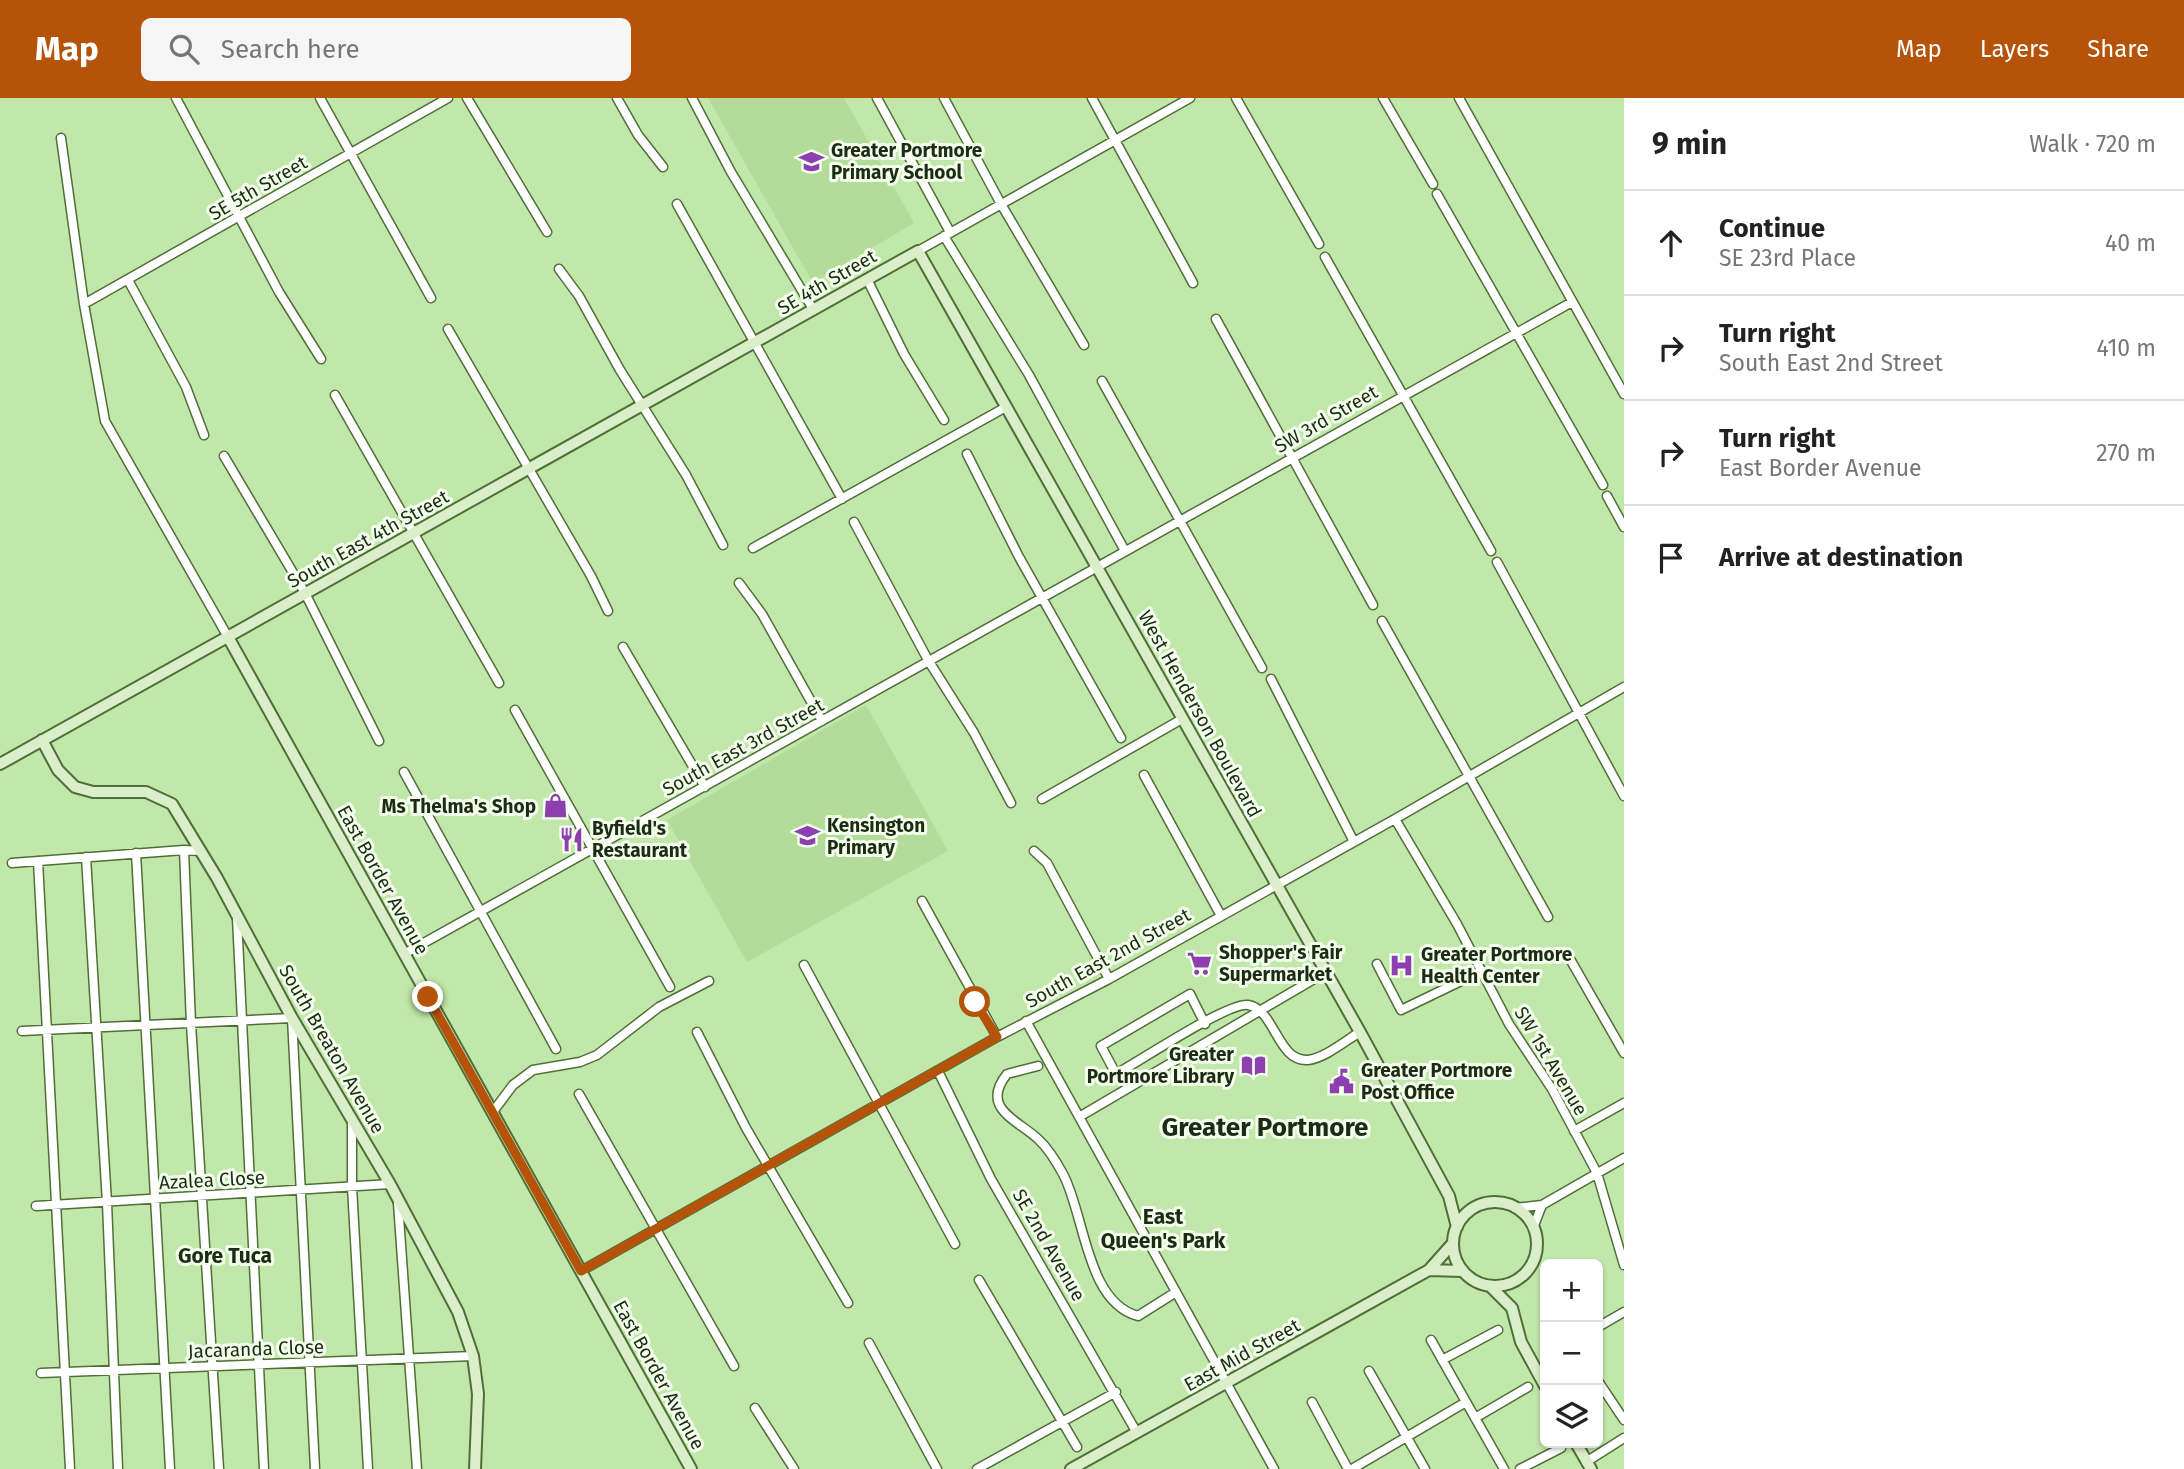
<!DOCTYPE html>
<meta charset="utf-8">
<style>
body{margin:0;font-family:"Fira Sans",sans-serif;background:#f6f6f6;color:#222}
.controls{position:absolute;right:21px;bottom:21px;display:grid;overflow:hidden;border-radius:10px;box-shadow:0 2px 5px #0004}
.controls button{width:63px;height:63px;display:grid;place-items:center;padding:0;border:0;border-bottom:2px solid #e0e0e0;background:#fff;color:#222;font:35px sans-serif}
.stop{position:absolute;width:21px;height:21px;margin:-16px;border:5px solid #b45309;border-radius:50%;background:#fff}
.stop.end{background:#b45309;border-color:#fff;box-shadow:0 2px 7px #0008}
.list{margin:0;padding:0;list-style:none}
h2{display:flex;justify-content:space-between;align-items:center;height:91px;margin:0;padding:0 28px;font-size:30px}
h2 small{font-size:23px;font-weight:400;color:#767676}
.list li{display:grid;grid-template-columns:46px 1fr auto;gap:21px;align-items:center;box-sizing:border-box;height:105px;padding:0 28px;border-top:2px solid #e0e0e0}
.list b{display:block;font-size:26px;white-space:nowrap}
.list p{margin:0;font-size:23px;white-space:nowrap;color:#767676}
.list em{font-size:23px;font-style:normal;color:#767676}
.icon{flex:none;width:38px;height:38px;fill:none;stroke:currentColor;stroke-width:2;stroke-linecap:round;stroke-linejoin:round}
.map{position:relative;flex:none;width:1624px;height:1371px;overflow:hidden}
header{display:flex;align-items:center;gap:42px;box-sizing:border-box;height:98px;padding:0 35px;background:#b45309;color:#fff}
header strong{font-size:33px}
nav{display:flex;gap:38px;margin-inline-start:auto;font-size:24px}
.search{width:490px;height:63px;background:#f6f6f6;display:flex;align-items:center;gap:18px;box-sizing:border-box;padding:0 24px;border-radius:10px;color:#767676;font-size:26px}
main{display:flex}
aside{flex:1;background:#fff}
.map>svg:first-child{display:block}
.built{fill:#b3db99}
.lines{fill:none;stroke-linecap:round;stroke-linejoin:round}
.street-casing{stroke:#4f6f38;stroke-width:11}
.secondary-casing{stroke:#4f6f38;stroke-width:14}
.street{stroke:#fff;stroke-width:8}
.secondary{stroke:#daefc9;stroke-width:10}
.route{stroke:#b45309;stroke-width:9}
.labels{text-anchor:middle;dominant-baseline:central;stroke-width:6;stroke-linejoin:round;paint-order:stroke}
.poi-label{font-size:19px;font-weight:bold;fill:#1d2b14;stroke:#f3ffec;text-anchor:start}
.street-label{font-size:19px;fill:#1d2b14;stroke:#f3ffec}
.neighbourhood-label{font-size:21px;font-weight:bold;fill:#1d2b14;stroke:#f3ffec}
.district-label{font-size:26px;font-weight:bold;fill:#1d2b14;stroke:#f3ffec}
</style>
<header>
<strong>Map</strong>
<div class="search"><svg class="icon" aria-label="search" viewBox="0 0 24 24"><circle cx="10" cy="10" r="6"/><path d="M15 15l6 6"/></svg>Search here</div>
<nav><a>Map</a><a>Layers</a><a>Share</a></nav>
</header>
<main>
<div class="map">
<svg width="1624" height="1371" viewBox="0 0 1624 1371">
<rect width="100%" height="100%" fill="#c2e7aa"/>
<path class="built" d="M708 0H844L914 125 813 185Z
M866 607 948 753 747 864 667 722Z"/>
<g class="lines">
<defs>
<path id="street" d="M176 0 279 194 321 261
M320 0 431 200
M467 0 547 134
M617 0 638 37 663 69
M692 0 731 74 813 211
M877 0 950 134
M944 0 1001 106 1084 247
M1092 0 1193 185
M1236 0 1319 146
M1383 0 1433 86
M1459 0 1624 296
M61 40 84 206 105 323 228 539
M1437 96 1603 387
M677 106 842 401
M944 138 1029 277 1125 453
M918 153 1190 0
M1325 159 1491 453
M559 171 579 198 620 272 686 377 723 447
M867 181 904 256 944 322
M128 182 186 289 204 337
M84 206 448 0
M1216 221 1373 507
M448 231 591 478 608 513
M1102 283 1262 570
M335 297 499 585
M967 356 1019 459 1121 640
M224 358 305 495 379 643
M1607 398 1624 429
M854 424 928 562 974 635 1011 705
M753 450 1006 309
M1497 464 1624 698
M739 485 762 516 822 623
M1382 523 1548 819
M623 549 705 689
M1271 581 1353 742
M515 612 670 889
M404 674 556 951
M1144 677 1220 816
M1042 701 1182 621
M1395 721 1457 826 1509 926 1552 991 1597 1075 1624 1167
M184 752 191 926 219 1371
M1034 753 1047 765 1109 881
M136 755 170 1371
M86 759 107 1105 118 1371
M38 763 70 1371
M12 765 184 752 201 753
M922 803 997 939
M237 820 264 1371
M404 856 1572 204
M1570 861 1624 955
M1377 866 1401 912 1482 873
M804 867 955 1146
M1026 923 1274 1371
M1205 926 1190 896 1101 948 1116 976C1140 963 1228 904 1248 907 1275 911 1277 964 1308 962 1325 960 1345 943 1360 934
M22 933 292 920 315 1371
M697 934 746 1030 848 1205
M1038 968 1007 976C980 1010 1016 1021 1038 1041 1049 1051 1056 1063 1063 1076 1085 1117 1086 1204 1138 1218L1176 1194
M938 973 991 1081 1137 1335
M579 996 734 1268
M492 1015 513 987 533 972 580 964 597 957 659 909 709 883
M1079 1019 1326 874
M352 1024V1089L368 1371
M1574 1033 1624 1005
M398 1105 417 1371
M36 1108 390 1086
M1515 1110 1542 1107 1624 1060
M1533 1130 1542 1107
M581 1173 997 939 1109 881 1395 721 1624 589
M979 1182 1077 1349
M1598 1229 1624 1214
M1431 1242 1504 1371
M869 1245 937 1371
M1442 1262 1498 1232
M1369 1273 1425 1371
M41 1275 473 1258
M1598 1283 1624 1322
M1312 1304 1348 1371
M755 1310 794 1371
M1475 1320 1528 1289
M1586 1364 1624 1340
M977 1371 1116 1294
M1352 1371 1466 1304
M1520 1371 1561 1350"/>
<path id="secondary" d="M228 539 691 1371
M42 642 58 672 75 689 93 694H146L172 706 217 780 292 920 390 1086 458 1214 473 1258 478 1296 475 1371
M0 666 918 153 1360 934 1449 1098 1457 1129
M1453 1146a42 42 0 1 1 84 0a42 42 0 1 1-84 0Z
M1429 1172 1462 1173
M1490 1188 1512 1210 1521 1244 1545 1288
M1576 1345 1591 1371
M1071 1371 1429 1172 1453 1145"/>
</defs>
<use href="#street" class="street-casing"/>
<use href="#secondary" class="secondary-casing"/>
<use href="#street" class="street"/>
<use href="#secondary" class="secondary"/>
</g>
<g class="lines">
<path class="route" d="M428 899 581 1173 997 939 975 904"/>
</g>
<defs>
<symbol id="school-bare" viewBox="-9 -9 18 18"><path d="M0-5L7-2L0 1L-7-2ZM-4 1L0 2.5L4 1V4Q0 6-4 4Z" fill="#8d3fb0" stroke="#f3ffec" stroke-width="2.5" paint-order="stroke"/></symbol>
<symbol id="shop-bare" viewBox="-9 -9 18 18"><path d="M-5-2.5h2.3a2.7 3.5 0 0 1 5.4 0H5L5.5 6h-11ZM-1.5-2.5h3a1.5 2.3 0 0 0-3 0Z" fill="#8d3fb0" stroke="#f3ffec" stroke-width="2.5" paint-order="stroke"/></symbol>
<symbol id="restaurant-bare" viewBox="-9 -9 18 18"><path d="M-5-6h1v4h1v-4h1v4h1v-4h1v5L-1.5 .5V6h-2V.5L-5-1ZM5-6V6H3V1.5H1.5Q1.5-4 5-6Z" fill="#8d3fb0" stroke="#f3ffec" stroke-width="2.5" paint-order="stroke"/></symbol>
<symbol id="supermarket-bare" viewBox="-9 -9 18 18"><path d="M-6-5.5h2.5l.6 2H6L4.5 2H-2.5L-4.4-4H-6ZM-1.5 3.2a1.3 1.3 0 1 0 .1 0ZM3 3.2a1.3 1.3 0 1 0 .1 0Z" fill="#8d3fb0" stroke="#f3ffec" stroke-width="2.5" paint-order="stroke"/></symbol>
<symbol id="hospital-bare" viewBox="-9 -9 18 18"><path d="M-5-5h3v3.5h4V-5h3V5h-3V1.5h-4V5h-3Z" fill="#8d3fb0" stroke="#f3ffec" stroke-width="2.5" paint-order="stroke"/></symbol>
<symbol id="library-bare" viewBox="-9 -9 18 18"><path d="M-6-4Q-3-5.5-.7-3.5V5Q-3 3-6 4ZM6-4Q3-5.5 .7-3.5V5Q3 3 6 4Z" fill="#8d3fb0" stroke="#f3ffec" stroke-width="2.5" paint-order="stroke"/></symbol>
<symbol id="civic-bare" viewBox="-9 -9 18 18"><path d="M-.6-6.5H3V-4.5H.6V-3L4-1V1h2V6H-6V1h2V-1L-.6-3ZM-1.2 2.5V6h2.4V2.5Z" fill="#8d3fb0" stroke="#f3ffec" stroke-width="2.5" paint-order="stroke"/></symbol>
</defs>
<g fill-rule="evenodd">
<use href="#school-bare" x="794" y="46" width="35" height="35"/>
<use href="#shop-bare" x="538" y="690" width="35" height="35"/>
<use href="#school-bare" x="790" y="720" width="35" height="35"/>
<use href="#restaurant-bare" x="554" y="724" width="35" height="35"/>
<use href="#supermarket-bare" x="1182" y="848" width="35" height="35"/>
<use href="#hospital-bare" x="1384" y="850" width="35" height="35"/>
<use href="#library-bare" x="1236" y="950" width="35" height="35"/>
<use href="#civic-bare" x="1324" y="966" width="35" height="35"/>
</g>
<g class="labels">
<g class="poi-label">
<text x="831" y="52">Greater Portmore<tspan x="831" dy="22">Primary School</tspan></text>
<text x="536" y="708" text-anchor="end">Ms Thelma's Shop</text>
<text x="827" y="727">Kensington<tspan x="827" dy="22">Primary</tspan></text>
<text x="592" y="730">Byfield's<tspan x="592" dy="22">Restaurant</tspan></text>
<text x="1219" y="854">Shopper's Fair<tspan x="1219" dy="22">Supermarket</tspan></text>
<text x="1421" y="856">Greater Portmore<tspan x="1421" dy="22">Health Center</tspan></text>
<text x="1234" y="956" text-anchor="end">Greater<tspan x="1234" dy="22">Portmore Library</tspan></text>
<text x="1361" y="972">Greater Portmore<tspan x="1361" dy="22">Post Office</tspan></text>
</g>
<g class="street-label">
<text transform="translate(258 90) rotate(-30)">SE 5th Street</text>
<text transform="translate(827 184) rotate(-30)">SE 4th Street</text>
<text transform="translate(1326 321) rotate(-30)">SW 3rd Street</text>
<text transform="translate(368 441) rotate(-29)">South East 4th Street</text>
<text transform="translate(1200 616) rotate(61)">West Henderson Boulevard</text>
<text transform="translate(743 649) rotate(-29)">South East 3rd Street</text>
<text transform="translate(383 782) rotate(61)">East Border Avenue</text>
<text transform="translate(1108 860) rotate(-29)">South East 2nd Street</text>
<text transform="translate(332 951) rotate(60)">South Breaton Avenue</text>
<text transform="translate(1551 963) rotate(59)">SW 1st Avenue</text>
<text transform="translate(212 1082) rotate(-3)">Azalea Close</text>
<text transform="translate(1049 1147) rotate(60)">SE 2nd Avenue</text>
<text transform="translate(256 1251) rotate(-2)">Jacaranda Close</text>
<text transform="translate(1242 1257) rotate(-29)">East Mid Street</text>
<text transform="translate(659 1277) rotate(61)">East Border Avenue</text>
</g>
<g class="neighbourhood-label">
<text x="1163" y="1119">East<tspan x="1163" dy="24">Queen's Park</tspan></text>
<text x="225" y="1158">Gore Tuca</text>
</g>
<g class="district-label">
<text x="1265" y="1029">Greater Portmore</text>
</g>
</g>
</svg>
<div class="controls">
<button>+</button>
<button>−</button>
<button><svg class="icon" aria-label="layers" viewBox="0 0 24 24"><path d="M12 4l9 5-9 5-9-5zM3 14l9 5 9-5"/></svg></button>
</div>
<div class="stop" style="left:975px;top:904px"></div>
<div class="stop end" style="left:428px;top:899px"></div>
</div>
<aside>
<h2>9 min<small>Walk · 720 m</small></h2>
<ul class="list">
<li><svg class="icon" aria-label="ahead" viewBox="0 0 24 24"><path d="M12 20V5M6 11l6-6 6 6"/></svg><div><b>Continue</b><p>SE 23rd Place</p></div><em>40 m</em></li>
<li><svg class="icon" aria-label="right" viewBox="0 0 24 24"><path d="M7 20v-9h11M14 6l5 5-5 5"/></svg><div><b>Turn right</b><p>South East 2nd Street</p></div><em>410 m</em></li>
<li><svg class="icon" aria-label="right" viewBox="0 0 24 24"><path d="M7 20v-9h11M14 6l5 5-5 5"/></svg><div><b>Turn right</b><p>East Border Avenue</p></div><em>270 m</em></li>
<li><svg class="icon" aria-label="arrive" viewBox="0 0 24 24"><path d="M6 21V4h12l-3 4 3 4H6"/></svg><div><b>Arrive at destination</b></div></li>
</ul>
</aside>
</main>
